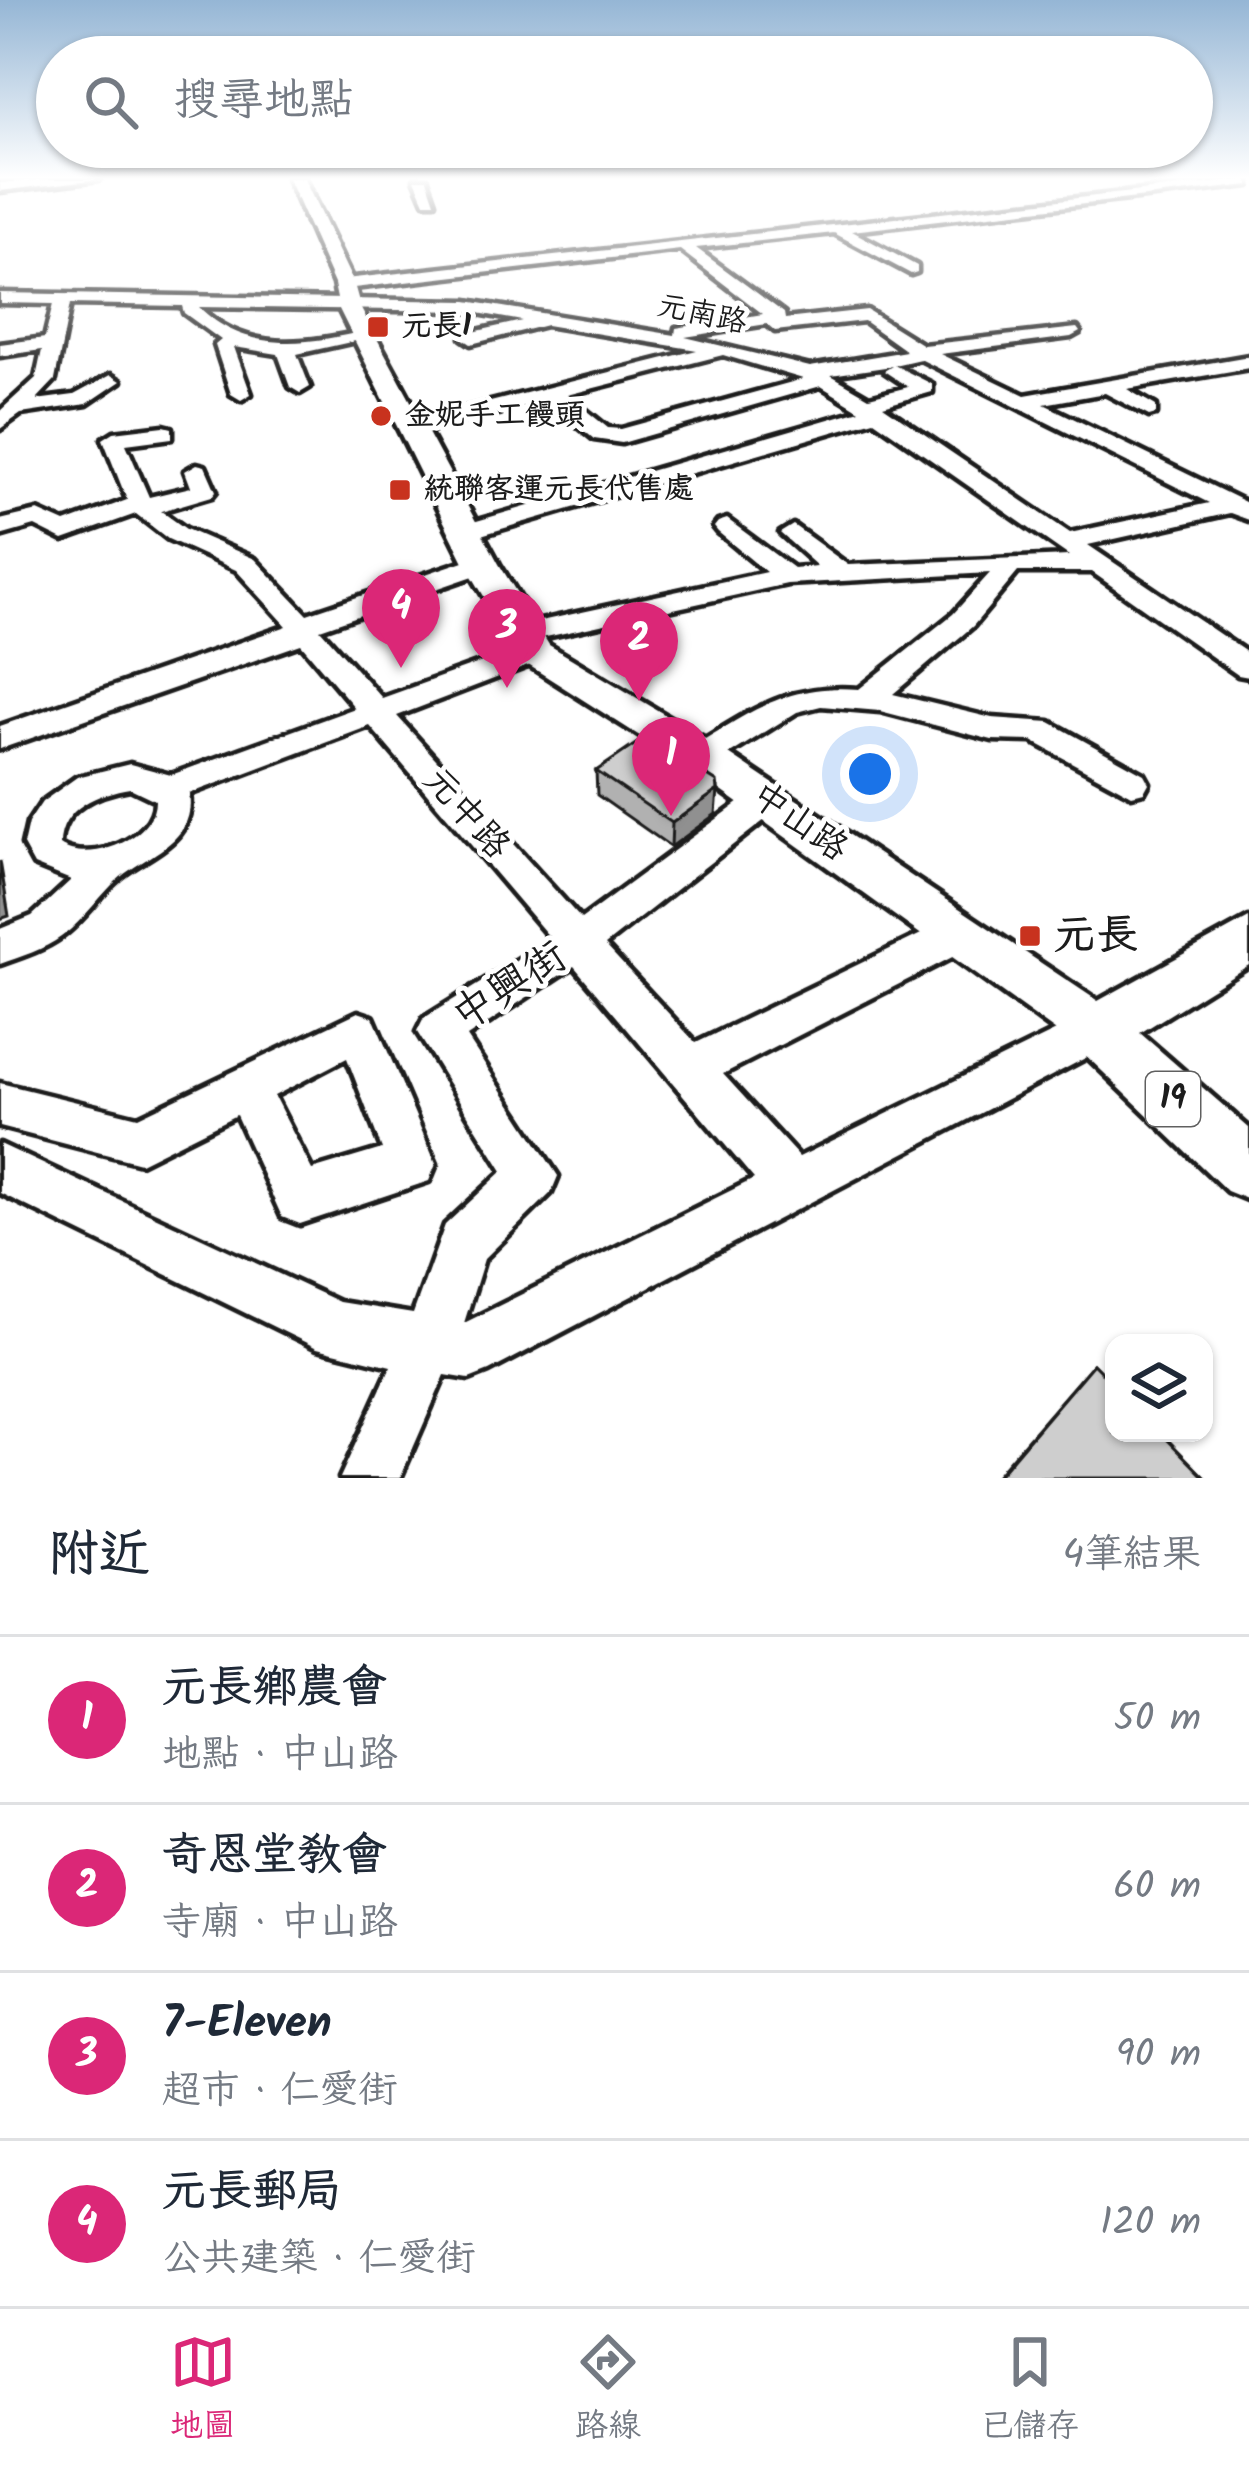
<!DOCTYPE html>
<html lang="zh-TW">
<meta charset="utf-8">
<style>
body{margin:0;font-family:Kalam,"LXGW WenKai TC",sans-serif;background:#f6f6f7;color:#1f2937}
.controls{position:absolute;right:36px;bottom:36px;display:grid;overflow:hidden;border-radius:24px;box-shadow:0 3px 9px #0004}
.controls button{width:108px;height:108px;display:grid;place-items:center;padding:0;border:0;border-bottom:3px solid #e0e1e3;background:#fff;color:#1f2937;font:60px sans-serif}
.you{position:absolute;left:870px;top:774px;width:42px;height:42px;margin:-30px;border:9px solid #fff;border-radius:50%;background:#1a73e8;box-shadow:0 0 0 18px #1a73e833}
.badge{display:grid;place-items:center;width:78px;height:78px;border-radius:50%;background:#db2777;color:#fff;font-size:39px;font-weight:700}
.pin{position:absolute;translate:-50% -99px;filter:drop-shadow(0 3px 6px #0008)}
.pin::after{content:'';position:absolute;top:63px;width:42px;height:36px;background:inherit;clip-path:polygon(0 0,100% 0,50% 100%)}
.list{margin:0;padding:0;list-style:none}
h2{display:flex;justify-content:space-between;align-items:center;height:156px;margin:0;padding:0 48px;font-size:51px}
h2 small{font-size:39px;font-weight:400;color:#747a83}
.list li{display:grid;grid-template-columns:78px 1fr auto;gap:36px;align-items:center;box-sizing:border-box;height:168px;padding:0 48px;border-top:3px solid #e0e1e3}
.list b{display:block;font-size:45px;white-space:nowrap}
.list p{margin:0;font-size:39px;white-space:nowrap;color:#747a83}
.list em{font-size:39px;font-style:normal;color:#747a83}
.icon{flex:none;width:66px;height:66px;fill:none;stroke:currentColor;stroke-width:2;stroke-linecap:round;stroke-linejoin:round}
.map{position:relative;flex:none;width:1249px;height:1478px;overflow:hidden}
.search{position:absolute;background:#fff;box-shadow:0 3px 9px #0004;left:36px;right:36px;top:36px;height:132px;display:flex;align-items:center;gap:30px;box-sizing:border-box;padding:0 42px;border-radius:66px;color:#747a83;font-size:45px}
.sheet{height:828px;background:#fff}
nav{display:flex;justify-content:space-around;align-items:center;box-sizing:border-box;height:168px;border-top:3px solid #e0e1e3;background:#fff;font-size:33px;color:#747a83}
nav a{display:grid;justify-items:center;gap:6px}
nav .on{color:#db2777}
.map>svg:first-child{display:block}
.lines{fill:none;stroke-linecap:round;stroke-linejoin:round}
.minor-casing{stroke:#1c1c1c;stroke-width:9}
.major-casing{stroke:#1c1c1c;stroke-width:9}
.minor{fill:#fff;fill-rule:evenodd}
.major{fill:#fff;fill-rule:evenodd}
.wall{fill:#b1b1b1;stroke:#1c1c1c;stroke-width:3}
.shaded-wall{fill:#909090;stroke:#1c1c1c;stroke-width:3}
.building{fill:#cecece;stroke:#1c1c1c;stroke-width:3}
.poi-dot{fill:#c8321e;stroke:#fff;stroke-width:4.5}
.labels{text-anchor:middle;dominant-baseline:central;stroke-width:10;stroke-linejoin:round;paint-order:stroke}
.far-street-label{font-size:30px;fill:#1c1c1c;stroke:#fff}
.far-poi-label{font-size:30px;font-weight:bold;fill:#1c1c1c;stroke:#fff;text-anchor:start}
.shield{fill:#fff;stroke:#606060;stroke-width:3}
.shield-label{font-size:33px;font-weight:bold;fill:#1c1c1c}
.street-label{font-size:36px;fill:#1c1c1c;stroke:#fff}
.near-poi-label{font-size:42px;font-weight:bold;fill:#1c1c1c;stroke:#fff;text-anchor:start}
.near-street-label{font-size:42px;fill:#1c1c1c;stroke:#fff}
</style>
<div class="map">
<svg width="1249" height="1478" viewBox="0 0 1249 1478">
<rect width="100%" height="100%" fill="#fff"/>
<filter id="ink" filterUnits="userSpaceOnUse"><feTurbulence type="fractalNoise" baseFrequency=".00833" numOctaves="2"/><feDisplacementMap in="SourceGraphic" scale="24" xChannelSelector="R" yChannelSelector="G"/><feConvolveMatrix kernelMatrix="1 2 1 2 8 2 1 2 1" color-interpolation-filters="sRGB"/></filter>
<g filter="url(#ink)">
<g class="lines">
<defs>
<path id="minor" d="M50 179H99L0 191V183Z
M415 179H427L435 202H425Z
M1249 179V185L852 231 917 266V272L911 274 834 233 696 248 784 313 785 319 867 310 923 345 1077 328 1080 332 1071 337 940 354 1025 395 1249 356V368L1127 389 1156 406V414L1149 416 1105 393 1044 404 1249 504V520L1230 513 1088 545 1249 654V677L1238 675 1092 572H1018L973 626 893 694 992 718 1050 722 1144 774 1149 783 1144 792 1132 795 1032 741 992 740 880 711 821 706 797 712 714 764H690L685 756 690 748C751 712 786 683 859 689L953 614 990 573 787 584 523 642 513 639 508 633 513 627 766 572 718 532 714 527 718 522 727 519 793 568 817 566 780 533 793 525 848 565 1069 556 874 420 474 537 465 540 452 532 456 527 860 410 821 386 622 443 594 439 547 400 411 436 403 434V424L697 350 546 325 471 344 462 338 464 334 522 321 467 311 199 307C245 353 305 345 364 331L373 337 297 354 310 387 300 393 290 387 278 354 234 347 251 394 241 400 231 394 215 345 221 340 184 313 182 306 70 304 55 380 36 400 74 395 111 375 121 381 87 404 21 414 0 429V411L36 378 42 350 0 356V344L45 338 53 304 0 303V293L467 301 675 335 676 328 682 327 763 314 680 250 345 289 337 284 345 279ZM864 321 906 351 810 367 685 337 767 324 775 331ZM723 355 803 379 621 429 608 428 567 395ZM920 359 1209 503 1070 533 883 406 932 392V384L894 365ZM892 366 884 371 908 387 869 397 831 375Z
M164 426 172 428V438L126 444 149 497 191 487 185 471 197 464 205 466 216 491 212 496 161 511 186 529 255 559 307 614 473 558H491L495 564 491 570 320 629 382 698 524 647H546L550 653 546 659 397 716 581 919 755 791 767 787 779 791 785 800 779 809 605 945 696 1043 946 922 960 918 974 922 980 934 974 946 723 1074 799 1157 1097 1011 1112 1016 1119 1030 1112 1044 489 1371 469 1379 445 1375 400 1478H340L391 1366 317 1348 0 1193V1144L339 1302 413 1314 445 1225 503 1171 417 1032 424 1018 551 939 370 726 189 794C196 836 158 851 130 870 104 887 87 919 61 937 45 949 20 957 0 964V929L32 916 71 880 34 865 23 845 28 823 42 802 77 777 130 764 171 775 355 708 301 644 0 749V726L287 626 236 570 168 539 136 514 63 540 35 526 0 536V520L38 511 65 523 127 500 103 439 114 432ZM130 788 155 800C156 838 90 865 60 845 60 808 99 793 130 788ZM574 966 754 1179 464 1323 484 1259 551 1193 558 1176 467 1037Z
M358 1012 373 1017 436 1164 429 1181 300 1224 282 1217 236 1115 140 1163 0 1127V1083L138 1117ZM347 1058 382 1149 312 1170 274 1096Z"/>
<path id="major" d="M288 179H304L354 284 361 309 499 564 549 645 717 746 1098 1001 1249 918V965L1140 1033 1249 1128V1200L1227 1191 1077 1047 687 766 522 661 465 564 339 309 334 284Z"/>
</defs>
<use href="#minor" class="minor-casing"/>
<use href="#major" class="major-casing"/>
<use href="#minor" class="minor"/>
<use href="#major" class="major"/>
</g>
<path class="wall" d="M596 771 716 814 671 847 597 795Z
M1093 1364 1205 1478H994Z"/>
<path class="shaded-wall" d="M718 790 716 814 671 847 672 823Z
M0 861 9 916 0 919Z"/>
<path class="building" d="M646 737 717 782 718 790 672 823 596 771Z
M1093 1364 1114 1385V1433H1161L1205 1478H996Z"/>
</g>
<linearGradient id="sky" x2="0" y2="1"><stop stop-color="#95b6d5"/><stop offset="0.46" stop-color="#fff"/><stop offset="1" stop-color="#fff" stop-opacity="0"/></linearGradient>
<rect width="1249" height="386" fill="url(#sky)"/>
<g class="poi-dot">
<rect x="366" y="315" width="24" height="24" rx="6"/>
<circle cx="381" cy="416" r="12"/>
<rect x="388" y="478" width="24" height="24" rx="6"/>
<rect x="1018" y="924" width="24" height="24" rx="6"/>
</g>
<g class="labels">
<g class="far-street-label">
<text transform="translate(702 315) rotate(12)">元南路</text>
</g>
<g class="far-poi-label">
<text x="402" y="327">元長1</text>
<text x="405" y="416">金妮手工饅頭</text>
<text x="424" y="490">統聯客運元長代售處</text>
</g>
<rect class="shield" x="1146" y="1072" width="54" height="54" rx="9"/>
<g class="shield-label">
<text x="1173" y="1099">19</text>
</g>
<g class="street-label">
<text transform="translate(466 814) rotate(48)">元中路</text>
<text transform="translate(799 823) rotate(35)">中山路</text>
</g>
<g class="near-poi-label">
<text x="1054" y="936">元長</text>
</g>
<g class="near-street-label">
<text transform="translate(510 987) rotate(-33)">中興街</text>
</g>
</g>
</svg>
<div class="controls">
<button><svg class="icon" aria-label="layers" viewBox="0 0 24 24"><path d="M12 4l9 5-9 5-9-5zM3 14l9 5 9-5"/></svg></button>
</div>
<div class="you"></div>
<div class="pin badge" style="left:671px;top:816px">1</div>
<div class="pin badge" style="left:639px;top:701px">2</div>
<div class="pin badge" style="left:507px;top:688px">3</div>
<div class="pin badge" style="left:401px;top:668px">4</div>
<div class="search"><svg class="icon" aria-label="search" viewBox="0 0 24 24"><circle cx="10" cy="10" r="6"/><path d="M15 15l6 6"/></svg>搜尋地點</div>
</div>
<section class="sheet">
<h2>附近<small>4筆結果</small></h2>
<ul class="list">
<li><span class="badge">1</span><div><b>元長鄉農會</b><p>地點 · 中山路</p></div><em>50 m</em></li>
<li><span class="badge">2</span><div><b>奇恩堂教會</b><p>寺廟 · 中山路</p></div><em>60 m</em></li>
<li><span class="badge">3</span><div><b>7-Eleven</b><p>超市 · 仁愛街</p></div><em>90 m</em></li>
<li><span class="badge">4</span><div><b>元長郵局</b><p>公共建築 · 仁愛街</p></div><em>120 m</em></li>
</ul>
</section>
<nav>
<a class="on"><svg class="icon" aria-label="map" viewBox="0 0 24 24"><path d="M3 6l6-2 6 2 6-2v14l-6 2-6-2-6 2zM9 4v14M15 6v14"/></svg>地圖</a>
<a><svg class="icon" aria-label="directions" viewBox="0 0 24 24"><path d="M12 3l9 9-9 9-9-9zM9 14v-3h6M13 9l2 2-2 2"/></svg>路線</a>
<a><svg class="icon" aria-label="saved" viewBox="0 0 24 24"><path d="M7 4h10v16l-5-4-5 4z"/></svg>已儲存</a>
</nav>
